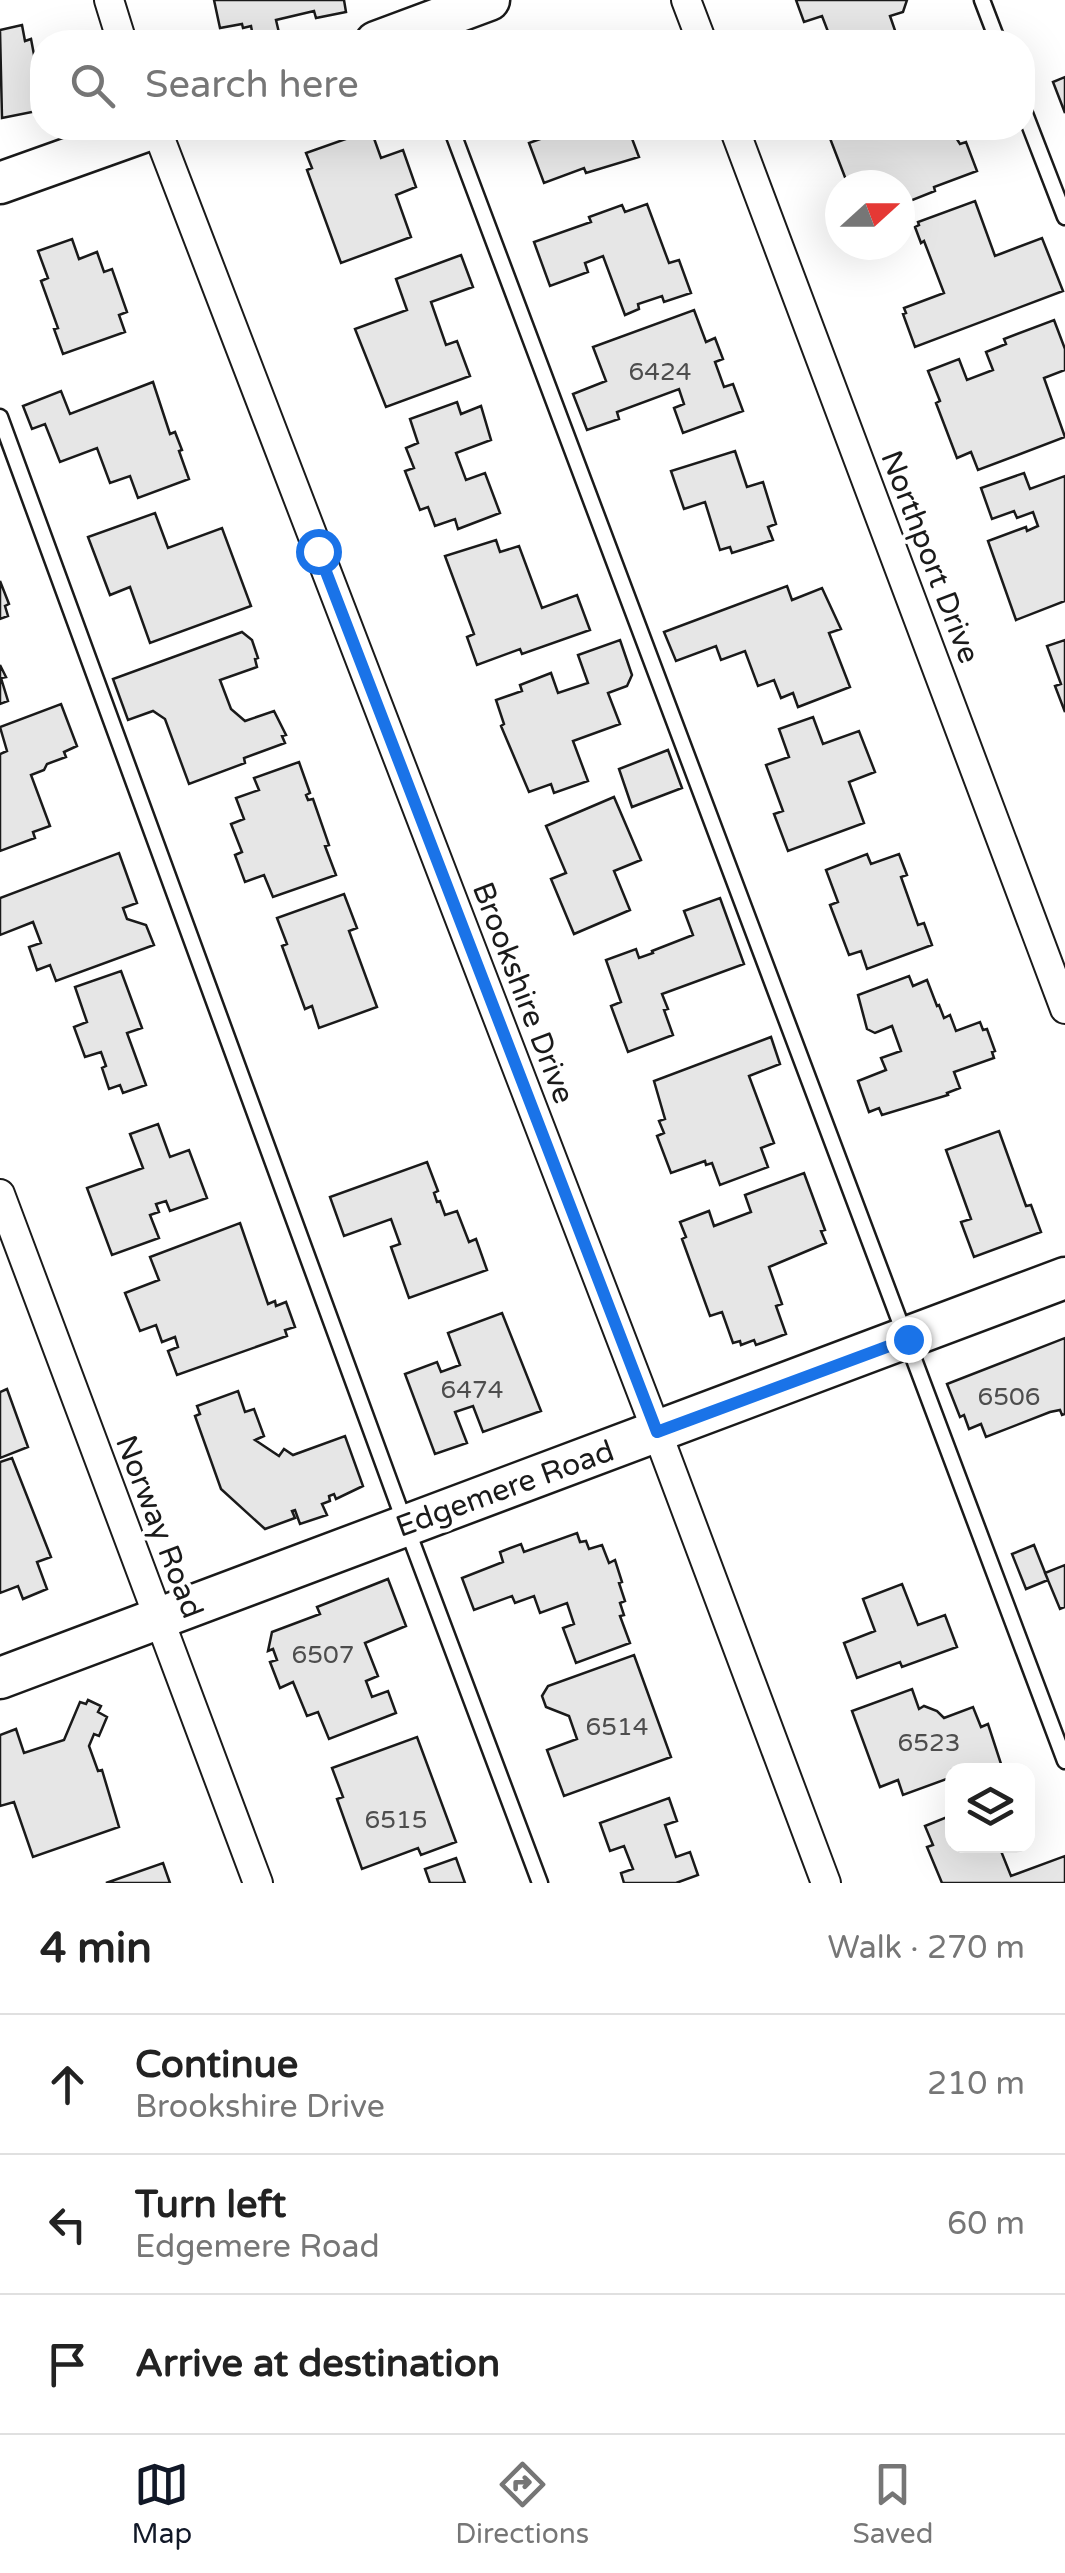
<!DOCTYPE html>
<meta charset="utf-8">
<style>
body{margin:0;font-family:"Varela Round",sans-serif;background:#f6f6f6;color:#222}
.controls{position:absolute;right:30px;bottom:30px;display:grid;overflow:hidden;border-radius:20px;box-shadow:0 10px 40px #0002}
.controls button{width:90px;height:90px;display:grid;place-items:center;padding:0;border:0;border-bottom:2px solid #e0e0e0;background:#fff;color:#222;font:50px sans-serif}
.compass{position:absolute;left:825px;top:170px;width:90px;height:90px;border-radius:50%;background:#fff;box-shadow:0 10px 40px #0002;rotate:69deg}
.stop{position:absolute;width:30px;height:30px;margin:-22px;border:8px solid #1a73e8;border-radius:50%;background:#fff}
.stop.end{background:#1a73e8;border-color:#fff;box-shadow:0 2px 10px #0008}
.list{margin:0;padding:0;list-style:none}
h2{display:flex;justify-content:space-between;align-items:center;height:130px;margin:0;padding:0 40px;font-size:42px}
h2 small{font-size:32px;font-weight:400;color:#767676}
.list li{display:grid;grid-template-columns:65px 1fr auto;gap:30px;align-items:center;box-sizing:border-box;height:140px;padding:0 40px;border-top:2px solid #e0e0e0}
.list b{display:block;font-size:38px;white-space:nowrap}
.list p{margin:0;font-size:32px;white-space:nowrap;color:#767676}
.list em{font-size:32px;font-style:normal;color:#767676}
.icon{flex:none;width:55px;height:55px;fill:none;stroke:currentColor;stroke-width:2;stroke-linecap:round;stroke-linejoin:round}
.map{position:relative;flex:none;width:1065px;height:1883px;overflow:hidden}
.search{position:absolute;background:#fff;box-shadow:0 10px 40px #0002;left:30px;right:30px;top:30px;height:110px;display:flex;align-items:center;gap:25px;box-sizing:border-box;padding:0 35px;border-radius:40px;color:#767676;font-size:38px}
.sheet{height:550px;background:#fff}
nav{display:flex;justify-content:space-around;align-items:center;box-sizing:border-box;height:140px;border-top:2px solid #e0e0e0;background:#fff;font-size:28px;color:#767676}
nav a{display:grid;justify-items:center;gap:5px}
nav .on{color:#111827}
.map>svg:first-child{display:block}
.building{fill:#e6e6e6;stroke:#1a1a1a;stroke-width:2.5}
.lines{fill:none;stroke-linecap:round;stroke-linejoin:round}
.lane-casing{stroke:#1a1a1a;stroke-width:19}
.street-casing{stroke:#1a1a1a;stroke-width:32}
.secondary-casing{stroke:#1a1a1a;stroke-width:45}
.lane{stroke:#fff;stroke-width:14}
.street{stroke:#fff;stroke-width:28}
.secondary{stroke:#fff;stroke-width:40}
.route{stroke:#1a73e8;stroke-width:12}
.labels{text-anchor:middle;dominant-baseline:central;stroke-width:8;stroke-linejoin:round;paint-order:stroke}
.number-label{font-size:25px;fill:#4d4d4d}
.street-label{font-size:30px;fill:#1a1a1a;stroke:#fff}
</style>
<div class="map">
<svg width="1065" height="1883" viewBox="0 0 1065 1883">
<rect width="100%" height="100%" fill="#fff"/>
<path class="building" d="M214 0H344L346 12 316 18 314 11 276 20 280 37 254 42 251 26 243 28 242 24 220 28Z
M796 0H907L903 12 890 16 899 42H867L865 34 842 42H832L822 16 804 22Z
M22 25 25 41 31 39 42 97V110L2 118 0 30Z
M586 33 589 42H560Z
M1065 77V113L1053 82Z
M564 128H628L639 157 586 173 584 168 544 183 529 143 565 130Z
M826 128H950L960 144 966 142 977 171 934 187 935 191 900 205V185H848Z
M371 130 381 158 403 150 416 187 396 195 411 237 341 263 307 170 312 168 306 153Z
M975 201 995 256 1042 238 1063 291 915 347 903 314 906 313 904 308 944 293 924 241 921 243 915 227 919 225 918 222Z
M647 204 669 263 679 260 691 293 664 302 662 296 638 304 639 309 625 315 603 256 585 263 588 272 550 286 534 242 591 222 589 217 622 205 625 212Z
M72 239 79 259 97 252 104 272 112 269 127 312 119 315 125 332 63 354 54 329 58 328 41 281 48 278 38 251Z
M461 255 473 287 431 302 446 345 457 341 470 376 386 407 355 329 407 310 396 279Z
M694 310 706 342 715 338 723 359 715 362 724 387 733 384 743 411 683 433 674 408 684 404 679 389 617 412 619 419 587 430 573 394 606 381 593 347Z
M1054 320 1065 349V370L1044 378 1065 437 978 470 971 452 957 458 936 403 940 401 928 371 959 359 967 380 993 370 986 352 1006 344 1004 339Z
M153 382 170 434 175 432 182 450 179 451 189 479 138 498 130 476 110 483 97 448 60 462 45 424 32 429 23 406 61 391 70 414Z
M457 402 461 414 481 406 491 440 456 453 466 480 485 473 500 513 458 529 455 519 435 526 428 507 420 510 405 471 414 468 406 448 418 443 410 419Z
M735 451 747 487 763 482 776 524 768 527 773 540 732 553 730 547 720 550 705 502 684 509 671 471Z
M1024 473 1030 489 1065 476V601L1016 620 988 541 1026 527 1027 531 1038 526 1033 512 1017 518 1014 511 992 519 981 488Z
M155 513 168 548 222 528 251 606 150 643 130 587 110 595 88 537Z
M496 540 500 552 519 546 542 608 577 595 590 630 522 654 520 649 477 665 467 637 474 634 445 556Z
M0 581 9 604 5 606 8 616 0 619Z
M787 586 792 600 822 588 841 629 829 633 850 687 798 707 793 693 781 698 774 680 758 686 745 651 721 660 716 646 676 661 664 632Z
M242 632 252 640 258 658 255 659 257 667 220 680 231 709 245 721 274 711 286 735 282 736 285 743 244 758 245 763 189 784 165 719 153 711 128 720 113 679Z
M620 640 632 675 627 686 608 693 620 724 573 741 588 781 554 793 551 784 529 792 501 726 504 724 496 700 522 691 520 685 551 673 558 693 588 683 578 655Z
M1065 640V712L1055 686 1061 684 1047 646Z
M0 665 6 677 1 678 8 701 0 704Z
M61 704 77 746 64 752 66 757 47 764 44 770 31 775 50 826 33 832 35 838 0 851V754L7 751 0 727Z
M813 717 823 744 859 731 875 772 849 782 864 823 788 851 774 814 783 811 766 765 789 757 779 729Z
M668 750 682 788 632 807 619 769Z
M299 762 310 793 306 795 308 800 313 799 329 845 325 846 336 875 273 897 264 875 245 882 235 855 242 852 231 824 244 819 236 798 259 790 254 778Z
M614 797 641 860 614 871 630 910 574 934 551 879 566 873 546 826Z
M119 853 137 903 123 908 127 919 146 925 154 945 56 981 50 965 37 970 29 947 41 943 33 922 0 935V898Z
M867 854 871 864 899 854 907 875 901 877 918 925 924 923 932 945 867 969 861 951 849 955 830 905 838 902 826 870Z
M344 894 357 928 349 931 377 1007 319 1028 312 1006 305 1009 282 946 287 944 277 918Z
M720 898 744 964 662 994 668 1009 664 1010 673 1035 628 1052 611 1006 621 1002 606 960 636 949 639 958 653 953 652 951 693 935 684 911Z
M121 971 142 1028 127 1033 146 1085 123 1093 120 1085 109 1089 102 1068 106 1066 101 1052 85 1057 74 1027 87 1022 75 987Z
M909 976 913 986 927 980 937 1006 939 1005 944 1018 950 1015 956 1031 980 1022 983 1030 987 1029 995 1051 992 1052 994 1058 954 1072 960 1088 947 1093 948 1095 882 1115 879 1108 869 1112 858 1081 886 1070 881 1058 901 1051 892 1026 875 1033 867 1029 858 995Z
M771 1037 780 1064 749 1076 774 1143 761 1148 768 1167 720 1185 712 1163 706 1165 705 1161 671 1173 657 1136 664 1133 659 1121 665 1119 654 1081Z
M158 1124 170 1157 189 1150 207 1198 170 1211 166 1201 156 1204 159 1212 150 1215 159 1238 112 1255 87 1188 143 1168 130 1134Z
M999 1131 1026 1206 1031 1205 1041 1232 974 1257 961 1222 971 1219 946 1150Z
M427 1162 438 1191 434 1193 437 1202 440 1201 445 1215 457 1211 469 1242 476 1239 487 1270 409 1298 391 1247 400 1244 391 1219 344 1236 330 1197Z
M804 1173 825 1230 821 1231 826 1243 769 1267 782 1304 776 1306 786 1334 756 1345 754 1340 741 1345 740 1341 733 1343 722 1312 710 1316 682 1239 686 1237 680 1222 709 1211 714 1226 751 1212 745 1195Z
M240 1223 268 1304 275 1301 276 1306 286 1302 295 1327 285 1330 287 1336 177 1375 168 1351 178 1347 175 1337 162 1342 156 1325 140 1331 125 1293 159 1280 150 1257Z
M502 1313 541 1411 483 1432 473 1406 455 1412 467 1443 435 1454 405 1374 437 1362 441 1372 460 1365 448 1333Z
M1065 1338V1414L1062 1415 1060 1410 1050 1412 986 1437 981 1424 969 1429 964 1415 960 1417 947 1384Z
M7 1389 28 1447 0 1458V1392Z
M238 1391 245 1412 254 1409 264 1436 255 1440 279 1456 284 1449 293 1455 345 1436 363 1486 336 1499 334 1494 329 1496 330 1501 322 1504 327 1515 300 1524 295 1510 292 1511 295 1518 265 1529 221 1489 195 1416 200 1414 197 1406Z
M12 1458 51 1557 37 1562 47 1589 23 1599 18 1586 0 1593V1462Z
M577 1533 580 1542 586 1541 589 1549 602 1545 609 1563 615 1560 622 1582 619 1583 625 1601 620 1603 624 1615 620 1616 630 1643 576 1663 563 1628 574 1624 567 1603 540 1613 534 1596 515 1603 512 1596 474 1610 462 1578 503 1562 500 1552 521 1544 524 1552Z
M1034 1545 1048 1580 1026 1589 1012 1554Z
M1065 1565V1607L1060 1609 1045 1573Z
M388 1579 406 1626 365 1643 378 1676 366 1681 372 1697 388 1691 396 1713 329 1739 318 1712 307 1716 293 1682 280 1688 270 1662 277 1660 273 1649 268 1651 272 1632 320 1614 317 1607Z
M902 1584 918 1625 945 1615 957 1647 902 1667 900 1662 857 1678 844 1643 875 1631 863 1599Z
M634 1655 671 1757 564 1796 547 1750 577 1739 569 1716 546 1707 542 1696 548 1686Z
M912 1689 919 1709 924 1706 937 1711 944 1718 973 1707 981 1727 988 1724 1003 1770H952V1777L903 1795 898 1780 880 1787 852 1711Z
M88 1700 101 1706 98 1712 107 1717 99 1736 94 1734 89 1746 98 1771 102 1770 119 1827 33 1857 14 1802 0 1806V1735L16 1729 24 1753 64 1740 80 1702 86 1704Z
M417 1737 456 1842 421 1855 418 1848 362 1869 337 1799 343 1797 332 1768Z
M669 1798 677 1821 665 1825 676 1857 690 1852 698 1875 676 1883H624L621 1873 633 1869 624 1846 610 1851 600 1823Z
M952 1815V1846H999L1011 1876 1065 1856V1883H942L927 1847 933 1845 925 1826Z
M456 1858 465 1883H430L425 1869Z
M163 1863 170 1883H106Z"/>
<g class="lines">
<defs>
<path id="lane" d="M982 0 998 42
M1022 106 1065 217
M451 128 1065 1761
M0 417 406 1526 540 1883"/>
<path id="street" d="M109 0 122 42
M686 0 702 42
M156 128 657 1432 826 1883
M734 128 1065 1009
M0 1194 258 1883"/>
<path id="secondary" d="M376 42 489 0
M0 183 154 128
M0 1678 1065 1278"/>
</defs>
<use href="#lane" class="lane-casing"/>
<use href="#street" class="street-casing"/>
<use href="#secondary" class="secondary-casing"/>
<use href="#lane" class="lane"/>
<use href="#street" class="street"/>
<use href="#secondary" class="secondary"/>
</g>
<g class="lines">
<path class="route" d="M318 551 657 1432 908 1339"/>
</g>
<g class="labels">
<g class="number-label">
<text x="660" y="372">6424</text>
<text x="472" y="1390">6474</text>
<text x="1009" y="1397">6506</text>
<text x="323" y="1655">6507</text>
<text x="617" y="1727">6514</text>
<text x="929" y="1743">6523</text>
<text x="396" y="1820">6515</text>
</g>
<g class="street-label">
<text transform="translate(930 557) rotate(69)">Northport Drive</text>
<text transform="translate(523 993) rotate(69)">Brookshire Drive</text>
<text transform="translate(505 1489) rotate(-20)">Edgemere Road</text>
<text transform="translate(159 1527) rotate(69)">Norway Road</text>
</g>
</g>
</svg>
<div class="controls">
<button><svg class="icon" aria-label="layers" viewBox="0 0 24 24"><path d="M12 4l9 5-9 5-9-5zM3 14l9 5 9-5"/></svg></button>
</div>
<svg class="compass" viewBox="-18 -18 36 36"><path d="M0-13l5 13h-10z" fill="#e53935"/><path d="M0 13l5-13h-10z" fill="#767676"/></svg>
<div class="stop" style="left:318px;top:551px"></div>
<div class="stop end" style="left:908px;top:1339px"></div>
<div class="search"><svg class="icon" aria-label="search" viewBox="0 0 24 24"><circle cx="10" cy="10" r="6"/><path d="M15 15l6 6"/></svg>Search here</div>
</div>
<section class="sheet">
<h2>4 min<small>Walk · 270 m</small></h2>
<ul class="list">
<li><svg class="icon" aria-label="ahead" viewBox="0 0 24 24"><path d="M12 20V5M6 11l6-6 6 6"/></svg><div><b>Continue</b><p>Brookshire Drive</p></div><em>210 m</em></li>
<li><svg class="icon" aria-label="left" viewBox="0 0 24 24"><path d="M17 20v-9H6M10 6l-5 5 5 5"/></svg><div><b>Turn left</b><p>Edgemere Road</p></div><em>60 m</em></li>
<li><svg class="icon" aria-label="arrive" viewBox="0 0 24 24"><path d="M6 21V4h12l-3 4 3 4H6"/></svg><div><b>Arrive at destination</b></div></li>
</ul>
</section>
<nav>
<a class="on"><svg class="icon" aria-label="map" viewBox="0 0 24 24"><path d="M3 6l6-2 6 2 6-2v14l-6 2-6-2-6 2zM9 4v14M15 6v14"/></svg>Map</a>
<a><svg class="icon" aria-label="directions" viewBox="0 0 24 24"><path d="M12 3l9 9-9 9-9-9zM9 14v-3h6M13 9l2 2-2 2"/></svg>Directions</a>
<a><svg class="icon" aria-label="saved" viewBox="0 0 24 24"><path d="M7 4h10v16l-5-4-5 4z"/></svg>Saved</a>
</nav>
